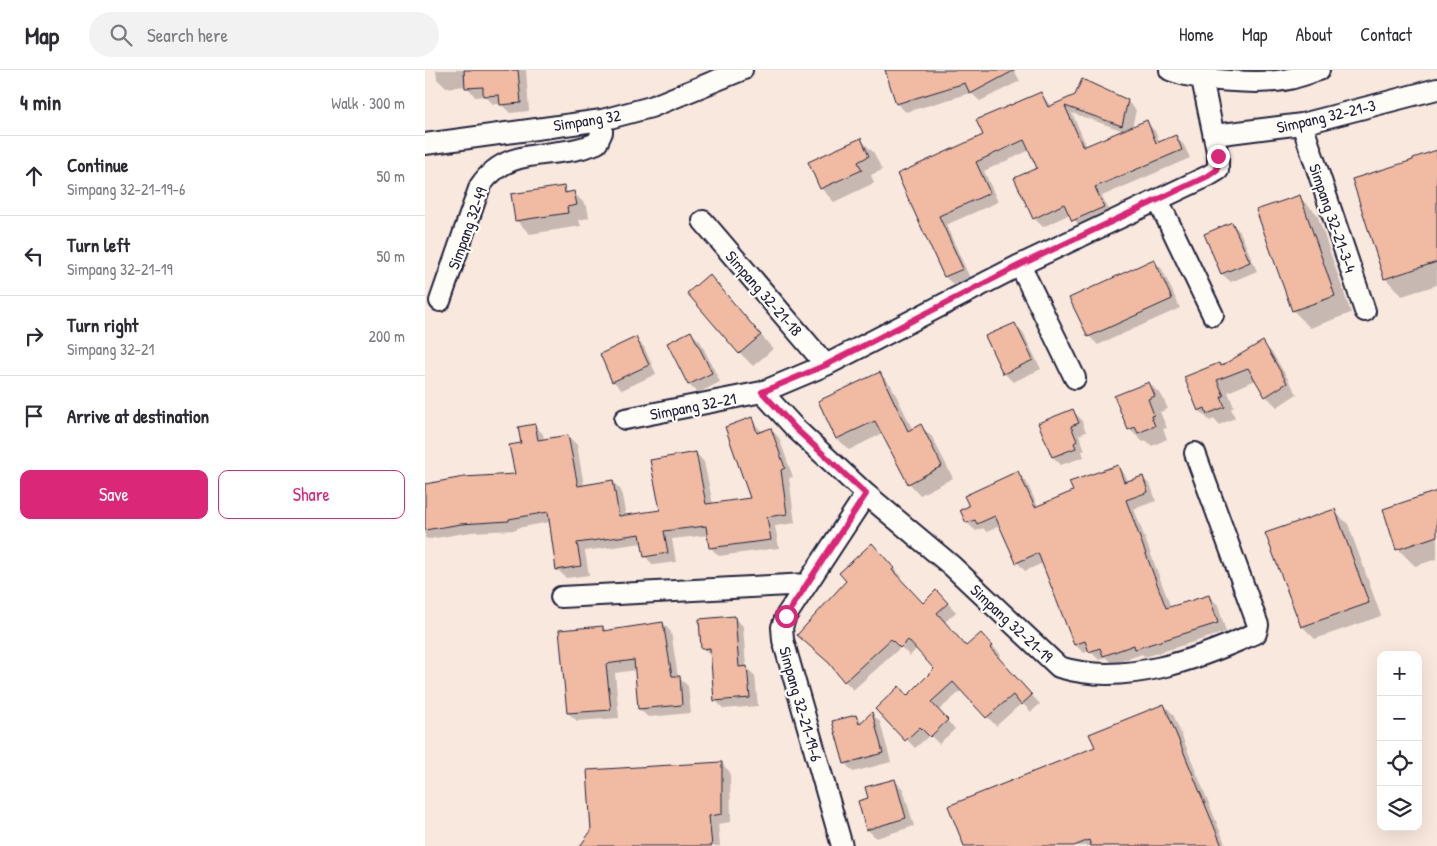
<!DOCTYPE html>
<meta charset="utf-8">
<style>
body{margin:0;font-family:"Patrick Hand",sans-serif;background:#f2f2f3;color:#2b2b33}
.controls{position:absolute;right:15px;bottom:15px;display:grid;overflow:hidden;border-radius:10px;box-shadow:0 5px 20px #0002}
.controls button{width:45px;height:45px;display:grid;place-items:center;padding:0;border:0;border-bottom:1px solid #e1e1e2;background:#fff;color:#2b2b33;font:25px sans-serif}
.stop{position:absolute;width:15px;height:15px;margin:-11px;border:4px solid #db2777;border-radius:50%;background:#fff}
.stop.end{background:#db2777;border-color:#fff;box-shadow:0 1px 5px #0008}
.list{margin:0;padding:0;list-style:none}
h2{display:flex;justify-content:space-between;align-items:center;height:65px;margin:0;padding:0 20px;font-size:21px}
h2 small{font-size:16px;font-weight:400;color:#7c7c81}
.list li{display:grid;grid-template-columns:32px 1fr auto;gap:15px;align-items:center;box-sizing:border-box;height:80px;padding:0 20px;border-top:1px solid #e1e1e2}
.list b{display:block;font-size:19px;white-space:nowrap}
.list p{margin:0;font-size:16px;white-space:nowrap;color:#7c7c81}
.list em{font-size:16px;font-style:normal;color:#7c7c81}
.actions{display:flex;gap:10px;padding:15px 20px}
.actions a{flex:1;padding:11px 0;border:1px solid #db2777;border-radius:10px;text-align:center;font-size:18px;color:#db2777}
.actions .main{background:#db2777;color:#fff}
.icon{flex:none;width:28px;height:28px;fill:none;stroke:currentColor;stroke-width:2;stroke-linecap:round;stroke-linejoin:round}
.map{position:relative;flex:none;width:1012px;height:776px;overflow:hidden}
header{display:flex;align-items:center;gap:30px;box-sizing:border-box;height:70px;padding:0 25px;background:#fff;border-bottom:1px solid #e1e1e2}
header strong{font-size:24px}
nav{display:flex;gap:28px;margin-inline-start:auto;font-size:18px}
.search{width:350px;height:45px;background:#f2f2f3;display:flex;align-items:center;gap:12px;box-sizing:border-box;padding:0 18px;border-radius:28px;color:#7c7c81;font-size:19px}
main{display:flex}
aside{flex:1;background:#fff}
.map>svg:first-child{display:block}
.shadow{fill:#0003;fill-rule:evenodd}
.building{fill:#f0baa3;stroke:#22223b}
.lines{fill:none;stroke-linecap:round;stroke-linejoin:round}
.minor-casing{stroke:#22223b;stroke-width:24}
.minor{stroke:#fdfcf7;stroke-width:20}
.route{stroke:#db2777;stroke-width:6}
.labels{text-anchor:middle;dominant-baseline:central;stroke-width:4.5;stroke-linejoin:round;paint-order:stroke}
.street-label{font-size:16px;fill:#22223b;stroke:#fdfcf7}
</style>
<header>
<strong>Map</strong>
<div class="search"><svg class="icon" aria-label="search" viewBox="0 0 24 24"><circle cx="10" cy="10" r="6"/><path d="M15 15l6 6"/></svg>Search here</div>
<nav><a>Home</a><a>Map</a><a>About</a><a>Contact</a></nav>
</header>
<main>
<aside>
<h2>4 min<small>Walk · 300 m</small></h2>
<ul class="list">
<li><svg class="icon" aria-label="ahead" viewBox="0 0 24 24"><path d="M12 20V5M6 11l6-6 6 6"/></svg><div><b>Continue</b><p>Simpang 32-21-19-6</p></div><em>50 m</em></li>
<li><svg class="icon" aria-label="left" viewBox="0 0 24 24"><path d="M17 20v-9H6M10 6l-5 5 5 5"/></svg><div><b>Turn left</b><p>Simpang 32-21-19</p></div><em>50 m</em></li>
<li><svg class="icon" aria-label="right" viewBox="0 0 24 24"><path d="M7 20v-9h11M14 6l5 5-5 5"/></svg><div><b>Turn right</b><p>Simpang 32-21</p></div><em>200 m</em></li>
<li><svg class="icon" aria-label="arrive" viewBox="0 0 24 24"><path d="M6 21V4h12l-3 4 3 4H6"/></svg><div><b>Arrive at destination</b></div></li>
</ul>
<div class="actions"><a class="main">Save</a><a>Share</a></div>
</aside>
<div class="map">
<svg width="1012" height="776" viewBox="0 0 1012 776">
<rect width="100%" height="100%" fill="#f9e8de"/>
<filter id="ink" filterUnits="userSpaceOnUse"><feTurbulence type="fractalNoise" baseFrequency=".02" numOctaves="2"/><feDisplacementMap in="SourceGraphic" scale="10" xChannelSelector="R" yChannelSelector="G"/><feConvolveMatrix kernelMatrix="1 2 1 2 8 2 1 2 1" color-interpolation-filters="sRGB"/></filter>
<g filter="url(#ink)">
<path class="shadow" d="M11 0H101L104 41 85 43 76 34H68L60 26 50 27 42 16 21 18 12 9Z
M468 0H589L595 11 555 31 546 23 481 42 472 34 462 2Z
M615 23 626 36 702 31 711 40 707 58 721 52 730 61 735 73 750 66 759 75 765 88 677 126 687 146 657 159 645 144 618 157 609 148 613 98 605 80 559 101 573 132 521 155 545 208 529 215 520 207 473 105 559 66ZM647 43 699 61 662 77Z
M436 70 449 83 457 100 446 105 449 113 409 132 396 118Z
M1012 82V215L977 226 960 208 929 110Z
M138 117 144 123H149L162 136 164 148 154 150 156 156 105 164 92 151 87 125Z
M874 127 892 144 926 243 885 258 868 240Z
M807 153 815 162 832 201 806 212 797 204 780 165Z
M728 190 737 199 755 238 673 275 664 266Z
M297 219 348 279 328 296 315 283Z
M589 254 598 263 616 299 588 312 579 303Z
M266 263 275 271 295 312 273 323 264 315 244 274Z
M211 269 219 277 231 304 197 320 188 311Z
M837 273 848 284 872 324 852 337 841 326 831 310 803 322 809 337 806 338 810 348 794 355 789 349 785 351 774 340 797 297Z
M454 303 466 315 488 360 496 356 507 367 528 408 495 425 484 413 458 363 424 380 412 368Z
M724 313 737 326 743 339 735 342 742 358 738 359 742 369 727 376 722 371 718 372 704 359Z
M647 340 656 349 661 362 654 365 660 380 657 381 659 387 636 395 628 387Z
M326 349 337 362 346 359 354 368 368 407 364 408 370 453 350 456 354 478 294 486 285 477 283 465 247 469 251 492 228 495 220 486 218 473 160 481 164 505 141 508 132 499 125 452 92 458V460L46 462 5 469 0 468V415L91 405 98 374 109 355 118 364 119 370 143 366 152 375 159 416 187 411 196 420 201 447 236 441 271 383 279 392 288 434 326 429Z
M693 397 701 406 703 412 717 407 726 416 731 431 709 439 746 538 784 526 793 535 801 562 720 587 717 584 688 594 680 587 674 590 665 581 659 583 650 575 618 493 600 501 592 492 576 455 562 462 558 458 551 461 542 453 537 441 593 403 601 411 613 437 649 422Z
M1012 423V489L990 496 973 479Z
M909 441 923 454 956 546 890 569 877 556Z
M456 483 477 507 475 509 498 534 520 530 531 542 519 553 542 577 565 573 576 585 573 588 615 634 606 642 597 633 571 656 537 620 513 641 530 659 514 674 505 665 490 678 452 639 483 627 511 599 492 578 485 586 476 577 428 620 420 611Z
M310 548 318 556 321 597 330 606 333 636 299 639 290 630 287 588 278 578Z
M238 553 246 562 253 607 263 616 266 643 223 647 214 639 211 600 190 603 194 648 152 651 143 643 178 557 182 562Z
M739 635 748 644 801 776H541L671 678Z
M447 644 455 652 466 692 428 702 420 693 431 646 438 652Z
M296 693 305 702 306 752 293 754 295 776H156Z
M469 710 478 719 489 756 451 768 442 759 445 729Z"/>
<path class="building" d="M39 0H93L96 33 75 35 74 25 58 26V17L40 18Z
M460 0H590L545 24 540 13 471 34Z
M657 9 703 30 697 56 640 36 658 77 722 50 731 73 751 65 757 80 670 117 679 137 647 151 639 134 608 149 589 108 612 98 599 70 551 92 565 123 514 146 538 199 519 207 472 104 558 65 551 50 616 22 623 37 650 25Z
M436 68 444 86 433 92 437 100 395 119 383 92Z
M1012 80V192L959 209 927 109 988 90V88Z
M139 116 140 123 149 121 152 135 142 137 143 143 90 151 86 124Z
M875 125 910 226 867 241 831 140Z
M807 152 825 192 796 204 779 164Z
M729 189 747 229 663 267 644 228Z
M284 204 336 265 314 284 262 223Z
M590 253 608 290 578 304 560 266Z
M266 261 287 303 263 315 242 273Z
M211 267 224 295 187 312 175 284Z
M838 271 862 313 840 327 823 298 792 310 799 326 796 327 800 337 782 344 780 338 773 341 759 307 794 293 796 296Z
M455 302 483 361 496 354 517 396 483 414 450 351 411 369 393 331Z
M724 312 730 326 723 329 729 345 726 346 730 356 713 363 710 357 703 360 689 326Z
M648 339 654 353 646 356 652 371 649 373 651 378 627 387 613 353Z
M327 347 332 363 346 358 360 398 356 400 362 444 342 447 346 470 284 478 281 456 239 461 243 483 219 487 215 464 152 473 156 496 131 500 123 442 84 449V451L36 454 0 460V414L39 407 90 404 84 375 96 373 93 357 110 354 113 370 143 365 153 416 188 410 194 446 235 440 225 390 271 382 281 434 325 428 300 357Z
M693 395 699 412 718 406 723 422 701 430 741 538 784 525 793 553 710 579 709 575 678 586 675 578 664 582 660 571 649 575 613 483 591 493 570 446 552 454 550 450 541 453 535 440 544 436 539 426 593 401 610 437 648 421 644 412Z
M1012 421V466L971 480 958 439Z
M910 439 944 533 876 557 840 463Z
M447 473 469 498 467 500 498 533 511 520 523 533 512 543 541 576 556 563 568 576 565 578 607 625 596 635 588 625 561 648 528 612 506 632 523 650 505 667 495 657 480 671 450 639 474 616 482 626 509 599 483 570 475 578 466 569 419 612 404 593 372 565 421 511 414 503Z
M310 546 314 597 322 596 325 628 289 631 285 578 276 579 274 549Z
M238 552 247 606H255L257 635 213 639 209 590 181 594 186 640 142 643 134 560 178 556V561Z
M739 634 797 776H666L664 770 649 776H539L523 736 670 677 664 664Z
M447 642 458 683 419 694 407 651 431 645 434 654Z
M297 692V744L284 746 287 776H155L166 761 162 700Z
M470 709 481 748 441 760 433 731 443 728 440 717Z"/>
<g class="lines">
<defs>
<path id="minor" d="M745 0C771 11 837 15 864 9 874 7 884 3 894 0
M877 54 940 241
M789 65 877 54 1012 19
M0 74 177 50 226 37 317 0
M733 130 788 245
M278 151 401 295
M595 195 650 308
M15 231 55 116C84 73 130 91 172 73L177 62V50
M337 322 371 359 441 424 527 496 634 597C699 617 771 590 831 563L833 555 770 383
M200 349 337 322 401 295 595 195 783 106 793 100V86L777 9
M136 527 382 514
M417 776 358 570 357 557 361 546 441 424"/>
</defs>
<use href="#minor" class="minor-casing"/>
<use href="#minor" class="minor"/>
</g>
</g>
<g class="lines" filter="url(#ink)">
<path class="route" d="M361 546 441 424 371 359 337 322 401 295 595 195 783 106 792 100 793 86"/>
</g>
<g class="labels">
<g class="street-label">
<text transform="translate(901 46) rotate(-13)">Simpang 32-21-3</text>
<text transform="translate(162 50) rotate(-9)">Simpang 32</text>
<text transform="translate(908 148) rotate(71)">Simpang 32-21-3-4</text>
<text transform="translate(42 158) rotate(-70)">Simpang 32-49</text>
<text transform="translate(339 223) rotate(49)">Simpang 32-21-18</text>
<text transform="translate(268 336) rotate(-11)">Simpang 32-21</text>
<text transform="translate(587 553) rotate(43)">Simpang 32-21-19</text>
<text transform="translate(376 634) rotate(74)">Simpang 32-21-19-6</text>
</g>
</g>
</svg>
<div class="controls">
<button>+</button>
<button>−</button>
<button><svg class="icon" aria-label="locate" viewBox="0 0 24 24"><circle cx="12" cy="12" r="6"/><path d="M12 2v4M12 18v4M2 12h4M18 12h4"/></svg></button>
<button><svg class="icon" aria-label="layers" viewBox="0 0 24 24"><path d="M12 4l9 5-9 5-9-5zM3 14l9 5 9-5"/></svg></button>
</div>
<div class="stop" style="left:361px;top:546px"></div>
<div class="stop end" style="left:793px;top:86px"></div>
</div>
</main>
